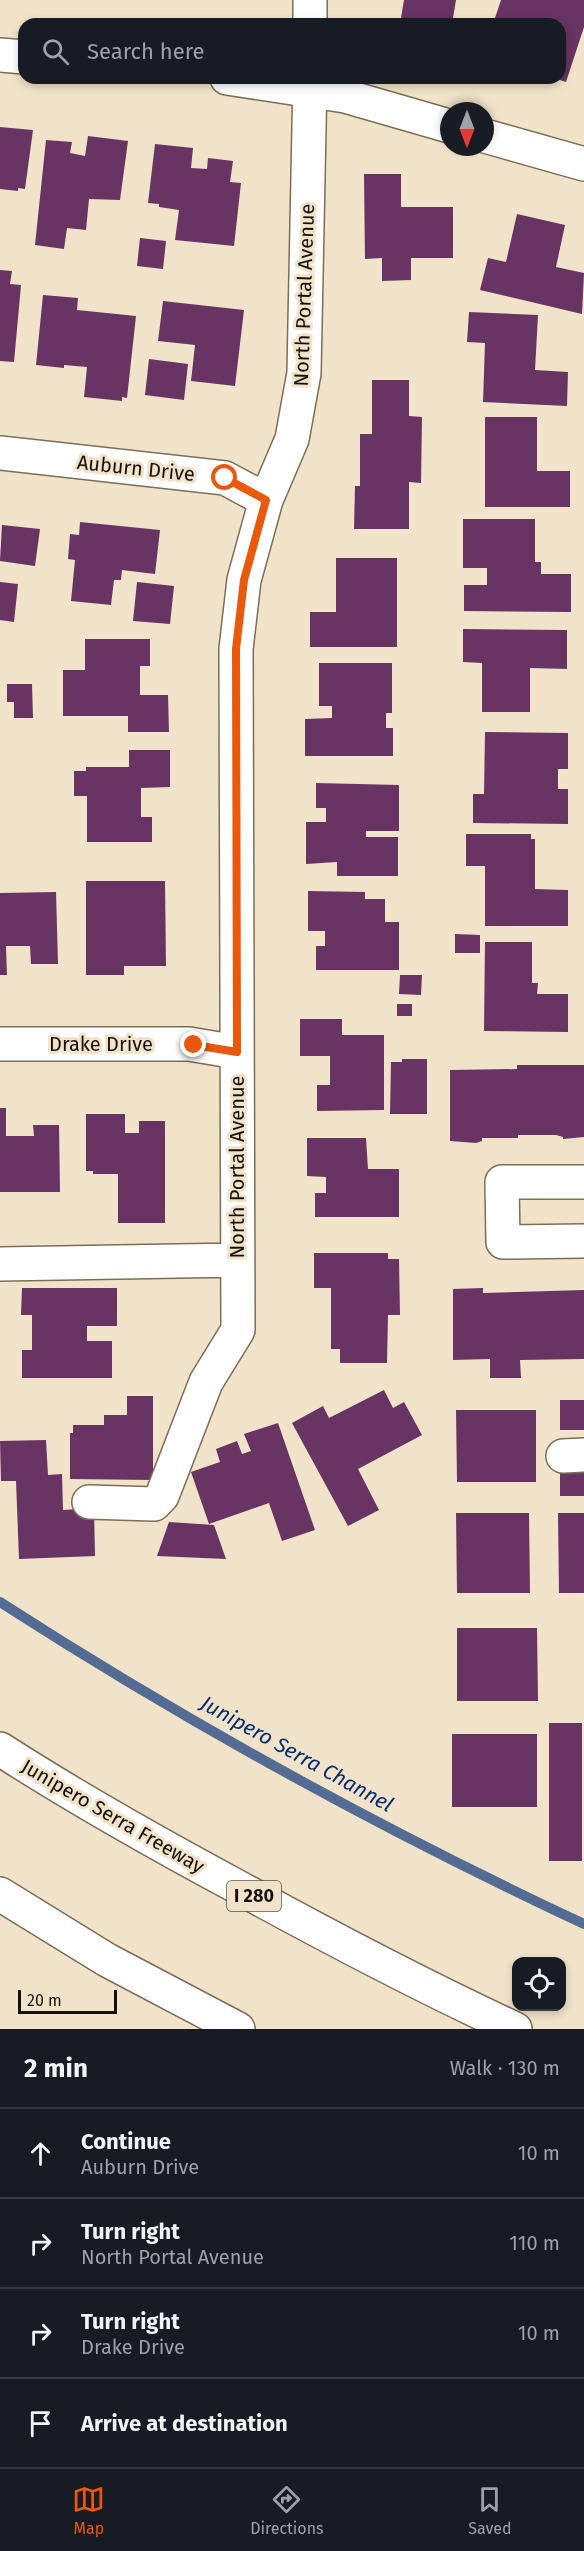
<!DOCTYPE html>
<meta charset="utf-8">
<style>
body{margin:0;font-family:"Fira Sans",sans-serif;background:#20242c;color:#f1f3f6}
.controls{position:absolute;right:18px;bottom:18px;display:grid;overflow:hidden;border-radius:12px;box-shadow:0 3px 9px #0003}
.controls button{width:54px;height:54px;display:grid;place-items:center;padding:0;border:0;border-bottom:2px solid #363941;background:#171b24;color:#f1f3f6;font:30px sans-serif}
.compass{position:absolute;left:440px;top:102px;width:54px;height:54px;border-radius:50%;background:#171b24;box-shadow:0 3px 9px #0003;rotate:180deg}
.scale{position:absolute;left:18px;bottom:15px;width:99px;box-sizing:border-box;padding-left:6px;border:3px solid #161108;border-top:0;font-size:16px;line-height:21px;white-space:nowrap;color:#161108;-webkit-text-stroke:4px #f1e3c9;paint-order:stroke}
.stop{position:absolute;width:18px;height:18px;margin:-14px;border:4px solid #ea580c;border-radius:50%;background:#fff}
.stop.end{background:#ea580c;border-color:#fff;box-shadow:0 2px 6px #0008}
.list{margin:0;padding:0;list-style:none}
h2{display:flex;justify-content:space-between;align-items:center;height:78px;margin:0;padding:0 24px;font-size:26px}
h2 small{font-size:20px;font-weight:400;color:#9ea1a6}
.list li{display:grid;grid-template-columns:39px 1fr auto;gap:18px;align-items:center;box-sizing:border-box;height:90px;padding:0 24px;border-top:2px solid #363941}
.list b{display:block;font-size:22px;white-space:nowrap}
.list p{margin:0;font-size:20px;white-space:nowrap;color:#9ea1a6}
.list em{font-size:20px;font-style:normal;color:#9ea1a6}
.icon{flex:none;width:33px;height:33px;fill:none;stroke:currentColor;stroke-width:2;stroke-linecap:round;stroke-linejoin:round}
.map{position:relative;flex:none;width:584px;height:2029px;overflow:hidden}
.search{position:absolute;background:#171b24;box-shadow:0 3px 9px #0003;left:18px;right:18px;top:18px;height:66px;display:flex;align-items:center;gap:15px;box-sizing:border-box;padding:0 21px;border-radius:18px;color:#9ea1a6;font-size:22px}
.sheet{height:438px;background:#171b24}
nav{display:flex;justify-content:space-around;align-items:center;box-sizing:border-box;height:84px;border-top:2px solid #363941;background:#171b24;font-size:16px;color:#9ea1a6}
nav a{display:grid;justify-items:center;gap:3px}
nav .on{color:#ea580c}
.map>svg:first-child{display:block}
.lines{fill:none;stroke-linecap:round;stroke-linejoin:round}
.stream{stroke:#546b93;stroke-width:10}
.building{fill:#683463}
.minor-casing{stroke:#7b6e57;stroke-width:36}
.highway-casing{stroke:#7b6e57;stroke-width:36}
.minor{stroke:#fff;stroke-width:33}
.highway{stroke:#fff;stroke-width:33}
.route{stroke:#ea580c;stroke-width:8}
.labels{text-anchor:middle;dominant-baseline:central;stroke-width:6;stroke-linejoin:round;paint-order:stroke}
.shield{fill:#f1e3c9;stroke:#585042;stroke-width:1.5}
.shield-label{font-size:18px;font-weight:bold;fill:#161108}
.street-label{font-size:20px;fill:#161108;stroke:#f1e3c9}
.water-label{font-size:21px;font-style:italic;fill:#042a70;stroke:#f1e3c9}
</style>
<div class="map">
<svg width="584" height="2029" viewBox="0 0 584 2029">
<rect width="100%" height="100%" fill="#f1e3c9"/>
<g class="lines">
<path class="stream" d="M0 1602C186 1722 383 1830 584 1924"/>
</g>
<path class="building" d="M404 0H456L452 24H400Z
M501 0H584V27L566 82 554 78H560V24H502L494 21Z
M0 127 33 130 25 189 18 188V191L0 189Z
M88 136 128 141 120 200 89 199 86 230 67 228 64 249 35 245 46 140 72 142 70 153 85 156Z
M155 144 193 148 191 168 207 169 208 158 233 161 230 182 241 183 234 246 175 240 179 210 159 207V204L148 203Z
M364 174H401V207H453V258H411V280L382 281V258L365 259Z
M517 214 565 225 556 267 584 273 582 314 480 290 488 258 506 262Z
M140 238 166 241 163 269 137 266Z
M0 270 12 271 10 284 21 285 14 362 0 361Z
M43 295 78 298 77 310 136 316 127 398 122 397V401L84 397 87 367 64 365V368L36 365Z
M163 301 244 310 235 386 191 381 195 345 158 341Z
M469 312 538 315 535 370 568 372 567 406 483 402 485 343 467 342Z
M149 359 188 364 184 400 145 395Z
M372 380H409V416L422 417 421 483 409 482V529H354L355 486H360V434H372Z
M485 417H537V471H570V507H485Z
M463 519H535V562H541V574H571V612L464 611V585H487V568H463Z
M80 522 160 530 155 574 122 570 121 580H114L111 605 71 601 75 560 68 559 70 534 79 535Z
M2 525 40 529 35 566 0 561Z
M336 558H397V647H310V612H336Z
M0 582 18 584 14 622 0 620Z
M137 582 174 586 170 624 133 621Z
M463 629 567 630V669L530 668V712H482V663L463 662Z
M85 639H150V666H140V695H168L169 732H128V716H63V670H85Z
M319 663H392V713H386V728H393V756H305V719L332 718V706H319Z
M7 684H32L33 718H14V702H7Z
M485 732 568 733V769H558V789H568V824L473 823V794H484Z
M129 750H170V787L141 788V817H152V842H87V796H74V771H86V767H129Z
M316 783 399 785V831H366V837H398V876H337V862L306 864V822H326V808H316Z
M466 834H531V839H535V889L568 890V926H485V866H466Z
M86 881H165L166 966H124V975H86Z
M308 891 365 892V899H385V922H399V970H316V946H325V931H308Z
M56 892 58 964H31L30 946H6L7 975H0V893Z
M455 934 480 935V953H455Z
M485 942H532V983H538L537 994H568V1032L484 1031Z
M400 975H422L421 995 399 994Z
M397 1004H412V1016H397Z
M300 1019H342V1035H384V1110L317 1111V1085H330V1056H300Z
M402 1059H427V1114H390L391 1062H402Z
M517 1065H584V1137L563 1139V1137L556 1135H518V1138H482V1141L476 1143 450 1141V1070L517 1069Z
M0 1108H6V1136H34L33 1125H59L60 1192H0Z
M86 1114H125V1133H139V1121H165V1223H118V1174H93V1171H86Z
M307 1138H366L368 1169H399V1217H315V1193H326V1177L307 1176Z
M314 1253H388V1259H399L400 1315H388L387 1363H340V1349H331V1288H314Z
M22 1288H117V1326H87V1341H112V1378H22V1350H32V1315H21Z
M483 1288V1293L584 1290V1359L520 1360 521 1378H490V1359L453 1360V1289Z
M384 1390 393 1408 404 1402 422 1435 358 1469 379 1510 348 1526 292 1423 323 1406 329 1418Z
M127 1396H153V1480L70 1479V1433H73V1425H104V1415H127Z
M560 1400H584V1430H560Z
M456 1410H536V1482H457Z
M278 1423 315 1530 282 1541 269 1503 209 1524 191 1472 220 1462 216 1449 237 1441 242 1454 251 1451 244 1434Z
M46 1440 48 1475 62 1474 63 1510 94 1508 95 1556 19 1559 16 1481H1L0 1441Z
M560 1466H584V1496H560Z
M456 1513H529L530 1593H457Z
M558 1513H584V1593H559Z
M169 1522 214 1525 226 1559 157 1556Z
M457 1628H537L538 1701H457Z
M549 1723H582V1861H549Z
M452 1734H537V1807H452Z"/>
<g class="lines">
<defs>
<path id="minor" d="M310 0V24
M0 55 24 57
M227 78 345 96 449 126
M485 136 584 164
M0 453 225 478 266 500
M0 1044H189L237 1052
M584 1182H502L503 1242 584 1241
M0 1264 237 1260
M563 1456 584 1455
M89 1502 154 1504 162 1496 206 1382 238 1330 236 649 244 580 266 500 292 439 304 373 310 78"/>
<path id="highway" d="M0 1749C76 1798 156 1843 236 1886 327 1936 420 1985 515 2029
M0 1894 107 1960 238 2029"/>
</defs>
<use href="#minor" class="minor-casing"/>
<use href="#highway" class="highway-casing"/>
<use href="#minor" class="minor"/>
<use href="#highway" class="highway"/>
</g>
<g class="lines">
<path class="route" d="M194 1045 237 1052 236 649 244 580 266 500 225 478"/>
</g>
<g class="labels">
<rect class="shield" x="227" y="1881" width="54" height="30" rx="4.5"/>
<g class="shield-label">
<text x="254" y="1896">I 280</text>
</g>
<g class="street-label">
<text transform="translate(304 295) rotate(-88)">North Portal Avenue</text>
<text transform="translate(136 468) rotate(6)">Auburn Drive</text>
<text x="101" y="1044">Drake Drive</text>
<text transform="translate(237 1167) rotate(-90)">North Portal Avenue</text>
<text transform="translate(113 1816) rotate(30)">Junipero Serra Freeway</text>
</g>
<g class="water-label">
<text transform="translate(297 1754) rotate(29)">Junipero Serra Channel</text>
</g>
</g>
</svg>
<div class="controls">
<button><svg class="icon" aria-label="locate" viewBox="0 0 24 24"><circle cx="12" cy="12" r="6"/><path d="M12 2v4M12 18v4M2 12h4M18 12h4"/></svg></button>
</div>
<svg class="compass" viewBox="-18 -18 36 36"><path d="M0-13l5 13h-10z" fill="#e53935"/><path d="M0 13l5-13h-10z" fill="#9ea1a6"/></svg>
<div class="scale">20 m</div>
<div class="stop" style="left:225px;top:478px"></div>
<div class="stop end" style="left:194px;top:1045px"></div>
<div class="search"><svg class="icon" aria-label="search" viewBox="0 0 24 24"><circle cx="10" cy="10" r="6"/><path d="M15 15l6 6"/></svg>Search here</div>
</div>
<section class="sheet">
<h2>2 min<small>Walk · 130 m</small></h2>
<ul class="list">
<li><svg class="icon" aria-label="ahead" viewBox="0 0 24 24"><path d="M12 20V5M6 11l6-6 6 6"/></svg><div><b>Continue</b><p>Auburn Drive</p></div><em>10 m</em></li>
<li><svg class="icon" aria-label="right" viewBox="0 0 24 24"><path d="M7 20v-9h11M14 6l5 5-5 5"/></svg><div><b>Turn right</b><p>North Portal Avenue</p></div><em>110 m</em></li>
<li><svg class="icon" aria-label="right" viewBox="0 0 24 24"><path d="M7 20v-9h11M14 6l5 5-5 5"/></svg><div><b>Turn right</b><p>Drake Drive</p></div><em>10 m</em></li>
<li><svg class="icon" aria-label="arrive" viewBox="0 0 24 24"><path d="M6 21V4h12l-3 4 3 4H6"/></svg><div><b>Arrive at destination</b></div></li>
</ul>
</section>
<nav>
<a class="on"><svg class="icon" aria-label="map" viewBox="0 0 24 24"><path d="M3 6l6-2 6 2 6-2v14l-6 2-6-2-6 2zM9 4v14M15 6v14"/></svg>Map</a>
<a><svg class="icon" aria-label="directions" viewBox="0 0 24 24"><path d="M12 3l9 9-9 9-9-9zM9 14v-3h6M13 9l2 2-2 2"/></svg>Directions</a>
<a><svg class="icon" aria-label="saved" viewBox="0 0 24 24"><path d="M7 4h10v16l-5-4-5 4z"/></svg>Saved</a>
</nav>
